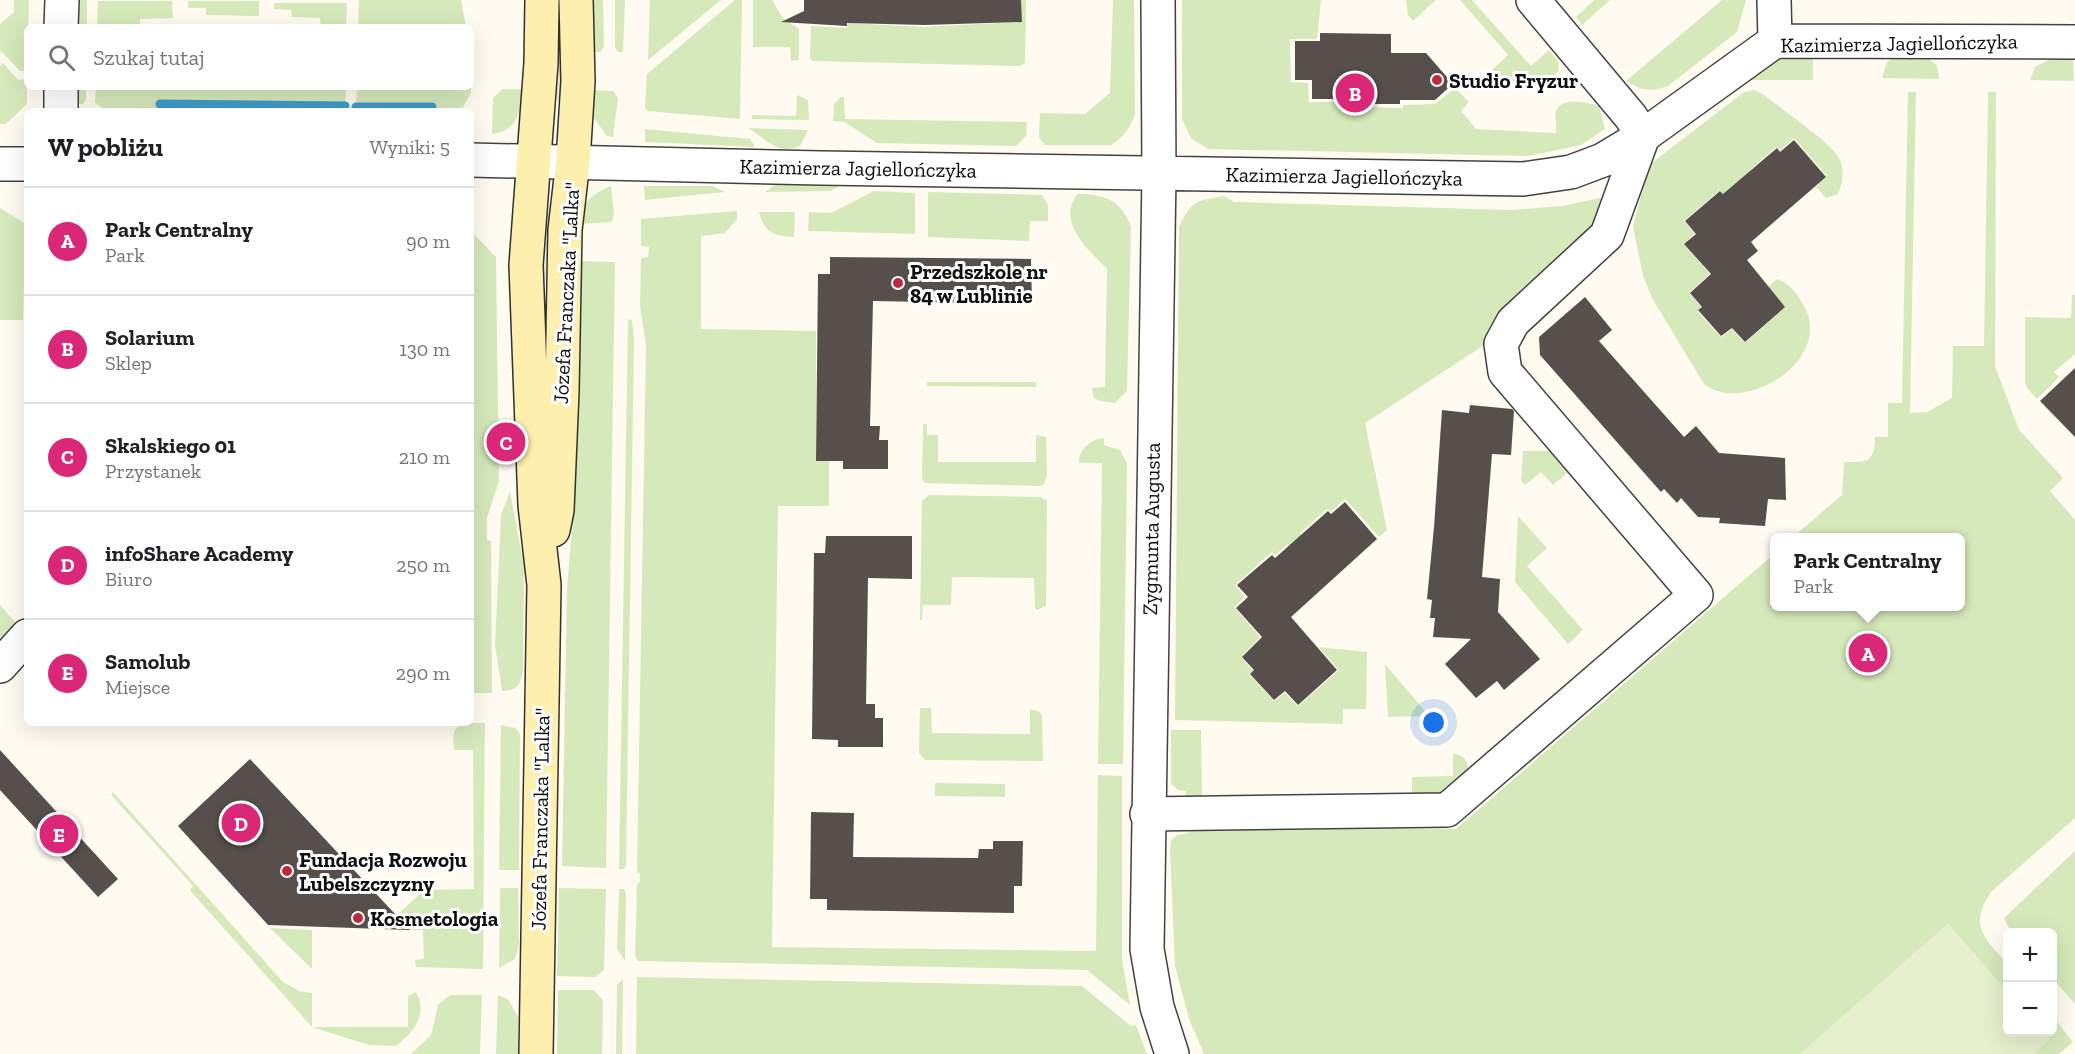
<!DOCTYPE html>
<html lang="pl">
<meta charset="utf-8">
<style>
body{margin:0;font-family:"Zilla Slab",serif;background:#f6f6f6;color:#202124}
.controls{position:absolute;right:18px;bottom:18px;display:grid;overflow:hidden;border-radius:9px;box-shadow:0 6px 24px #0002}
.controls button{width:54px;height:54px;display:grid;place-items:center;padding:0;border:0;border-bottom:2px solid #e0e0e0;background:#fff;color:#202124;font:30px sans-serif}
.you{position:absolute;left:1434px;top:723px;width:21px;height:21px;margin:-15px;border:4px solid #fff;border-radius:50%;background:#1a73e8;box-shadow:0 0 0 9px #1a73e833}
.badge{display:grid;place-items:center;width:39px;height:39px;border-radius:50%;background:#db2777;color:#fff;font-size:20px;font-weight:700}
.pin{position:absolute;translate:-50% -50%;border:3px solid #fff;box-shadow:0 2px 6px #0006}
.popup{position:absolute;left:1770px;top:533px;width:195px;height:78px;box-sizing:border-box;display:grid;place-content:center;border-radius:9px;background:#fff;filter:drop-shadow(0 2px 4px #0005);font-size:20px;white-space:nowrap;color:#757577}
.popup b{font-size:22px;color:#202124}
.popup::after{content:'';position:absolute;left:50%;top:100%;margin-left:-12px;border:12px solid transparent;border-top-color:#fff}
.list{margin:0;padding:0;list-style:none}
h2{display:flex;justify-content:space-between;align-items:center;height:78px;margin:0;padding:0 24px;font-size:26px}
h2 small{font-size:20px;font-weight:400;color:#757577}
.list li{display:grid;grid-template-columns:39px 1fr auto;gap:18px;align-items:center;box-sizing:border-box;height:108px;padding:0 24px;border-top:2px solid #e0e0e0}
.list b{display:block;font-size:22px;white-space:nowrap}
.list p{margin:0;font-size:20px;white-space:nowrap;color:#757577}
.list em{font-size:20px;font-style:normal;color:#757577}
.icon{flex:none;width:33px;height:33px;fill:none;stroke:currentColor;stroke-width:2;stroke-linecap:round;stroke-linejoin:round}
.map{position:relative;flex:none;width:2075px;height:1054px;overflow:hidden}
.search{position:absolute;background:#fff;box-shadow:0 6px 24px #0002;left:24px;top:24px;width:450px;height:66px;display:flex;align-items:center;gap:15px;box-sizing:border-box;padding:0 21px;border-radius:9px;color:#757577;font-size:22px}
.panel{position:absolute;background:#fff;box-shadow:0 6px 24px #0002;left:24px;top:108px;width:450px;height:618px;border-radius:9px}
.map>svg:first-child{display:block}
.green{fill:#d6e9bb}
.pitch{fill:#e6f0cc}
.plaza{fill:#efeadf}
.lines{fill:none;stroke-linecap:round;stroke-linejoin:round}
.stream{stroke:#3f9dcb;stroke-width:9}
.building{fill:#574f4b}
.street-casing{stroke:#424242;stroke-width:36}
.secondary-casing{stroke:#313131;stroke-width:36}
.street{stroke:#fff;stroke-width:33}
.secondary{stroke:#fdefae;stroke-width:33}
.poi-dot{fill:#bd293a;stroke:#fff;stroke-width:2}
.labels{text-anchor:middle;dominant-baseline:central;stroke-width:6;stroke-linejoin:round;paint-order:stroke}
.street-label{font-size:21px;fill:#0f0f0f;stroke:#fff}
.poi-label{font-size:21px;font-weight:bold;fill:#0f0f0f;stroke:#fff;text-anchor:start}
</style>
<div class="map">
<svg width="2075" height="1054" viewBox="0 0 2075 1054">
<rect width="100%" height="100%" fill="#fffbf1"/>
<path class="green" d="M14 0H29L27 71H20L0 50V24L14 12Z
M78 0H87V27H78Z
M359 0H461L466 27H358Z
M594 0H603L604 47 600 52H591Z
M615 0H625L623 52H618L615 48Z
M650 0H721L648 60Z
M735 0H742L740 119 647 111 645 107 647 74Z
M753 0H772L783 18 799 29V60L791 61 790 47H753Z
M997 0H1026L1025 63 1020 66 813 61 810 59 811 26 847 28 848 23 923 27 998 23Z
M1113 0H1134L1135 114C1131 127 1123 138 1111 145H1045L1039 138 1040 113 1085 114 1110 93Z
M1182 0H1321L1317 39H1290L1291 82 1308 83 1309 102H1363L1364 107 1403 108V105L1435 104 1455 88 1469 102 1461 111 1476 129 1556 133C1557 127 1554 114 1557 109 1565 96 1588 103 1599 106L1605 129 1581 145 1528 156 1208 149 1191 138 1182 119Z
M1406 0H1436L1413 21 1408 15Z
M1460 0H1472L1531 66 1549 50 1559 63 1558 72C1536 89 1513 86 1491 71L1508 55Z
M1594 0H1610L1582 25 1576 17Z
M1722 0H1746L1737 32 1668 86C1652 92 1641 91 1626 81Z
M98 1H172L173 18 140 19V27H97Z
M188 1H259V16L206 15V8H188Z
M274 3H347L346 27H321L320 18 292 17 291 10 274 9Z
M471 52V93L461 111H356L357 87H471Z
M1813 53V80H1751L1747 74 1782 58Z
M1898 56 1926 57 1937 65 1939 79 1882 78 1887 62Z
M2053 58H2073L2074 81 2030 80 2035 67Z
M3 63 18 80 27 79V104L6 124H0V66Z
M77 87H86V100L83 104H76Z
M96 87H346L345 111H105L95 102Z
M502 89H523C522 110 517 132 492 134L493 98Z
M590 90 613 91 618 98 613 137 607 136 593 117Z
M1754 90 1764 95C1780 108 1832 143 1839 158 1845 170 1843 182 1838 194L1826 198 1816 187 1827 176 1794 138 1780 150 1776 147 1750 170 1753 174 1740 185 1737 182 1723 194 1720 190 1684 221 1695 233 1684 244 1710 274 1689 293 1701 307 1697 311 1721 337 1732 329 1745 343 1785 307 1768 287 1777 279C1790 284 1796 292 1803 304 1836 360 1744 416 1704 384L1652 298 1643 276 1633 226 1649 165 1744 92Z
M1908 92H1916L1910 413 1927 412 1952 398 1953 346H1984L1988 92H1996L1995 366 2019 430 2063 478 2050 491 2075 520V818L1991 892C1968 926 1985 938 2007 964V992L1948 924 1800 1054H1204L1189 1019 1175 966 1170 849 1171 841 1177 835 1189 833 1190 827 1456 829 1775 553V606H1961V538L1793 537 1842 495 1844 462C1867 462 1875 463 1875 437H1888V403H1902Z
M797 95 808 100 809 120 752 119V115L796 116Z
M841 97H844L845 119 1027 122 1026 136 1016 146 877 143 844 122 833 121 834 104Z
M748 128 808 130 800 146C777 156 767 139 748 128Z
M645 129 750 139 755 147 645 142Z
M780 181H847L831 191 765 192Z
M611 186 614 214 612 222 581 224C581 202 592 194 611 186Z
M644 186H713L725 192 645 200Z
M874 191 915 193V234L808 231 809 212 831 213Z
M928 192 1042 195 1048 205V221H1030L1029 241 928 237Z
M1077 194C1104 194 1122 200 1131 227L1127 391 1115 403 1100 401 1094 398 1092 388 1105 387 1107 269C1089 250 1056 223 1077 194Z
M1614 195 1599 232 1492 340 1365 423 1387 530 1379 537 1345 499 1331 512 1327 509 1300 533 1303 538 1292 548 1288 544 1275 555 1272 552 1235 585 1245 597 1234 607 1260 637 1241 657 1253 671 1249 674 1274 701 1285 693 1298 706 1339 670 1318 647 1367 652 1366 709H1343V724L1175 720 1179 227C1191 201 1197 200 1224 196L1234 202 1511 210 1562 206Z
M0 208 26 224 23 320H0Z
M737 211V219L725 233 701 236V329L816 331V461H829V506H778L772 947 1096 951 1098 775 1122 776V960L1130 1005 1087 970 638 961 635 955 637 884 640 882V874L637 872 646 345 640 306 641 258 648 257 649 247 641 246V219Z
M759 212H795L794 237C773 236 764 232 759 212Z
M471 231 496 257 499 481 487 518V540L491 541 492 693H471Z
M578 261 615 262 606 868 562 866 567 588 574 507 577 425Z
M2072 294 2075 295V354L2054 372 2059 377 2037 399 2027 388 2025 381V317L2071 318Z
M628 319 632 320 634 339 626 865 624 869H619Z
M927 382H1036V387L927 386Z
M923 424H927V435H938V462H1036V435L1046 437 1047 475 1044 484 1040 486 925 483 922 479Z
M1104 438V445L1120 450 1127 463 1123 764H1098L1102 463H1079C1079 449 1091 439 1104 438Z
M1523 451H1554L1566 465 1568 472 1553 485 1541 472 1525 485 1521 481Z
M510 492 524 566 523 670C521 684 518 691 502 691L495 645 501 515Z
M929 495 1041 497 1047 501 1046 606 1037 610 1035 608 1034 578 952 577 951 605H923L922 620H920L922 501Z
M1518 516 1547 548 1527 566 1583 630 1568 644 1515 582Z
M0 605 16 623 0 638Z
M1385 664 1429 716 1388 717Z
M920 708H931L932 733 1030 734V709L1038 711 1042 715 1043 761 925 760 919 753Z
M465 723H485L483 969 416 967 415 960 424 959 423 930H409L397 915 424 890 474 889 473 750H454C453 738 451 727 465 723Z
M501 725 516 728 520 734 519 870H499Z
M1171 730H1201L1202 802 1186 799V791L1178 790 1171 783Z
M1453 754C1465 754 1470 764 1467 774L1442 795 1412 799V777L1453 776Z
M935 783 1005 784V797L935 796Z
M113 792 283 982 299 991 312 993V1027H408V996L416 992C429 1014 413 1033 396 1046L369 1045 312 1027 195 896 190 890 193 886 111 795Z
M2075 851V1004L2053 979 2052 932H2011L2004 918Z
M500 888H518L519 945 515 959 499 968Z
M559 888 606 889 604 970 595 977 557 976Z
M619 889H624L626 894 625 961 617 949Z
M270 928 312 930V969Z
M637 977 1082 986 1131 1026 1136 1025 1147 1054H636Z
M623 979 622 1054H616L617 985Z
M558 990H594L603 1000 602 1054H557Z
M450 995H482L480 1054H411L431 1035 438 1005Z
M498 995 508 999 518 1017V1054H496Z
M2053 1017 2073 1042 2059 1054H2033L2049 1040 2042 1032H2052Z"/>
<path class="pitch" d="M1948 924 2007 992 2008 1032H2042L2050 1040 2033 1054H1800Z"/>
<path class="plaza" d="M562 31 564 102 560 103 555 96 556 36Z
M546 209 551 214 549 278 542 283 536 249Z"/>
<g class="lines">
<path class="stream" d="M160 104 345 106
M356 107H432"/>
</g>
<path class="building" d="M804 0H1021L1022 22 925 25 847 23V26L781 22 804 11Z
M1320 33 1391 34V53H1426L1453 84 1435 100H1400V104H1365V99H1312V80H1295V41H1320Z
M1794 140 1826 177 1751 242 1758 251 1747 260 1785 307 1745 342 1732 328 1721 336 1698 310 1702 307 1690 293 1711 274 1684 244 1696 234 1685 221 1720 191 1723 194 1777 148 1780 152Z
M830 257 1031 259 1032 304 873 301 870 426H880L879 440H888V469H843V461H816L818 274H830Z
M1585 297 1612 330 1599 341 1684 437 1696 426 1719 453 1785 458 1786 500 1768 499 1765 526 1719 523 1720 518 1698 517 1681 498 1677 503 1664 489 1661 492 1540 355 1539 337Z
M2075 368V437L2040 401Z
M1470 405 1512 409 1514 411 1511 455 1492 454 1482 577 1500 579 1498 612 1540 659 1504 690 1497 681 1476 698 1445 664 1471 639 1433 637 1435 618H1430L1432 600 1427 599 1434 527 1442 410 1469 413Z
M1345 502 1377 539 1291 617 1337 670 1298 705 1285 691 1274 700 1250 674 1254 670 1242 657 1262 637 1236 608 1248 597 1237 585 1272 555 1275 558 1328 511 1331 514Z
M826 536H912V579L868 578 866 704H875V718H883V747H838V740L812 739 814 553H825Z
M0 750 118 879 98 897 0 790Z
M250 759 410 930 268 925 178 826Z
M811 812 854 813 853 857 978 858 979 849H993V841H1023L1022 886H1014V913L827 910V899H810Z"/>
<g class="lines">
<defs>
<path id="street" d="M1158 0 1159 174 1147 949 1157 1007 1172 1054
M1533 0 1631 117 1643 136
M1774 0 1775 41
M61 27 62 0
M61 111V87
M471 160 821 168 1523 179 1571 172 1603 160 1643 136 1775 41 2075 42
M0 164H27
M0 666 27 636
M1147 814 1447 810 1696 595 1505 372 1501 344 1513 322 1607 235 1643 136"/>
<path id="secondary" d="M553 530 557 510 562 391 565 230 573 161 578 81 576 0
M536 1054 544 585 535 505 526 265 541 63 542 0"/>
</defs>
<use href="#street" class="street-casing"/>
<use href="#secondary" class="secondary-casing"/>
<use href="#street" class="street"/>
<use href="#secondary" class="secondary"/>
</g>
<g class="poi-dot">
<circle cx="1437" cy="80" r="6"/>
<circle cx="898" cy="283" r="6"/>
<circle cx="287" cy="871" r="6"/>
<circle cx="358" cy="918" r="6"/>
</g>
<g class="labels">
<g class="street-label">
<text transform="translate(1899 43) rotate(-1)">Kazimierza Jagiellończyka</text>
<text transform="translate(858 168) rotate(1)">Kazimierza Jagiellończyka</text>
<text transform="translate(1344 176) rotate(1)">Kazimierza Jagiellończyka</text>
<text transform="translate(566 293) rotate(-87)">Józefa Franczaka "Lalka"</text>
<text transform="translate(1151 529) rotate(-89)">Zygmunta Augusta</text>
<text transform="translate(540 819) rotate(-89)">Józefa Franczaka "Lalka"</text>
</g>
<g class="poi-label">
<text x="1449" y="80">Studio Fryzur</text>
<text x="910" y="271">Przedszkole nr<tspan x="910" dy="24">84 w Lublinie</tspan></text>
<text x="299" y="859">Fundacja Rozwoju<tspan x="299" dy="24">Lubelszczyzny</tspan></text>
<text x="370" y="918">Kosmetologia</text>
</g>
</g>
</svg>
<div class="controls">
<button>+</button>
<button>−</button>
</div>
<div class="you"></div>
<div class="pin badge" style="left:1868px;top:653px">A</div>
<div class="popup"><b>Park Centralny</b>Park</div>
<div class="pin badge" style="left:1355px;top:93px">B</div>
<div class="pin badge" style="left:506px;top:442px">C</div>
<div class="pin badge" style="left:241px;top:823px">D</div>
<div class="pin badge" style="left:59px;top:834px">E</div>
<div class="search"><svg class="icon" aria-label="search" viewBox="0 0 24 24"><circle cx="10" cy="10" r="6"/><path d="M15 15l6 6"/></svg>Szukaj tutaj</div>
<section class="panel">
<h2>W pobliżu<small>Wyniki: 5</small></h2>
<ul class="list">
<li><span class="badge">A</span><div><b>Park Centralny</b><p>Park</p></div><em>90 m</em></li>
<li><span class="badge">B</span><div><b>Solarium</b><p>Sklep</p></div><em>130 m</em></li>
<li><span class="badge">C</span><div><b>Skalskiego 01</b><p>Przystanek</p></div><em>210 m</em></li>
<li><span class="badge">D</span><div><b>infoShare Academy</b><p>Biuro</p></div><em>250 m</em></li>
<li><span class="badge">E</span><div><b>Samolub</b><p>Miejsce</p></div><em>290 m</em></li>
</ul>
</section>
</div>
